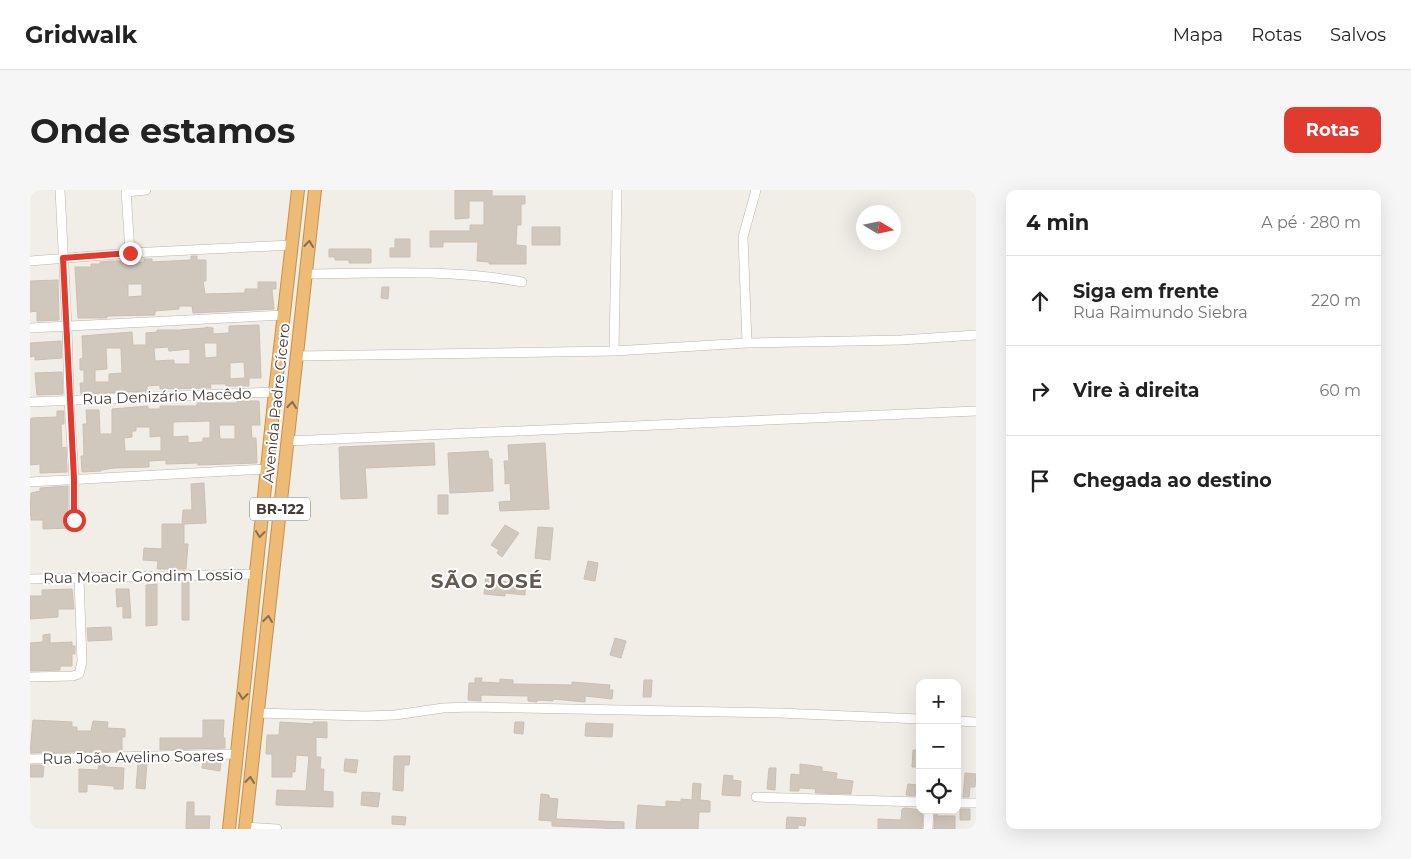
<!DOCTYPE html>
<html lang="pt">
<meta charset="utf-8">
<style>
body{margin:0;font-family:Montserrat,sans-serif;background:#f6f6f6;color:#222}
.controls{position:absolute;right:15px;bottom:15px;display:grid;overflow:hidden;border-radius:10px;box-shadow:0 5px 20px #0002}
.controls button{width:45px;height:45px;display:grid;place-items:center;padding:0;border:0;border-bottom:1px solid #e0e0e0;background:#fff;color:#222;font:25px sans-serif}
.compass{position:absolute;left:826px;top:15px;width:45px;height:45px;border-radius:50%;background:#fff;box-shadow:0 5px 20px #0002;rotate:100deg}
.stop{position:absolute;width:15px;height:15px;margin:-11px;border:4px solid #e13a2e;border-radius:50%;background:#fff}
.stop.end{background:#e13a2e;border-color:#fff;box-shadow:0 1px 5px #0008}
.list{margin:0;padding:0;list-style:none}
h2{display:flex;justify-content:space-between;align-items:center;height:65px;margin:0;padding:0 20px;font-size:21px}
h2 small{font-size:16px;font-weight:400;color:#767676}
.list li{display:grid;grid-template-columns:32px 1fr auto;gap:15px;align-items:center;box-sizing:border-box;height:90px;padding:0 20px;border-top:1px solid #e0e0e0}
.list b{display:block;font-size:19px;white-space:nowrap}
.list p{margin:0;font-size:16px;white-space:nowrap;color:#767676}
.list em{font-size:16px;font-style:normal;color:#767676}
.icon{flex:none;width:28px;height:28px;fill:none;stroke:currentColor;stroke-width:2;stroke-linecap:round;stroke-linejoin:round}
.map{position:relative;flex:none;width:946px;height:639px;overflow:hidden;border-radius:10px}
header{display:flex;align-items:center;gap:30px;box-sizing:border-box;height:70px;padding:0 25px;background:#fff;border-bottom:1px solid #e0e0e0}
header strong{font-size:24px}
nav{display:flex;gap:28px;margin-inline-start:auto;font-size:18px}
.intro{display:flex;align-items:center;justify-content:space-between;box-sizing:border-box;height:120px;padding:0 30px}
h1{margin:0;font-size:35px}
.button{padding:12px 22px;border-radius:10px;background:#e13a2e;color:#fff;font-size:18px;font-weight:700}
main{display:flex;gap:30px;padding:0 30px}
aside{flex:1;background:#fff;border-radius:10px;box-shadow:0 5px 20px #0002}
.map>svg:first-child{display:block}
.building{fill:#d1c8bd;stroke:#cbbfb1;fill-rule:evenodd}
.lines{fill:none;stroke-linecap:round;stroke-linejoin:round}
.minor-casing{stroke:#bbb4aa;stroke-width:10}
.highway-casing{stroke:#cb8f47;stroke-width:14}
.minor{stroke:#fff;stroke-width:9}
.highway{stroke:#edbb76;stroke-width:12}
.oneway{stroke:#876f50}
.route{stroke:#e13a2e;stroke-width:6}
.labels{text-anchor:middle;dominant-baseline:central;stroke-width:4;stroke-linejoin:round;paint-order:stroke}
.shield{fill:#fff;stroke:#7b7772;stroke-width:1}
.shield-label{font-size:14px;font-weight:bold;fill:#433d36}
.street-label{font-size:15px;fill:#433d36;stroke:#fff}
.district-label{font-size:20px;font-weight:bold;letter-spacing:1px;fill:#655a4f;stroke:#fff}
</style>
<header>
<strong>Gridwalk</strong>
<nav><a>Mapa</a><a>Rotas</a><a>Salvos</a></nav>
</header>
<div class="intro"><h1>Onde estamos</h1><a class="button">Rotas</a></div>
<main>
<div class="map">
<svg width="946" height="639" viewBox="0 0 946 639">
<rect width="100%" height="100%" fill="#f1ede7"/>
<path class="building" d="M425 0H462V6H495V14H491V35H487L486 55 496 56V74H459V72L447 71 448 52H413V57H400V41H440V35H454V11H439V28L425 29Z
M502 37H530V55H502Z
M365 49H380V67H360V58H365Z
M299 59H341V73H319V70H305V67H299Z
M161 66H167V70H176V91H173L175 104 215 103V99H228V92H246V99H242L244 119 163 123 162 116H149V119L125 121V125L77 126V128H48L45 77H61V74H70V72L81 71H91V73L114 72V69H122V72L161 70ZM98 94H112V106L98 107Z
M28 90 29 130 7 131V121L0 122V91Z
M352 97H359L358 109 351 108Z
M229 135 231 188H219V196H196V194H180L181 198 130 199V195L117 196V201L51 204 50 193H54V180H50V169L53 168 52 146 102 142 103 155H116V143L127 142V140H150L175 138 176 137 183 138V144L199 143V136ZM174 153H187V167L175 168ZM138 157 139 161 160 159V174H144V170L125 171 124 158ZM76 158H91L92 183 79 184V192H65V180L77 179ZM214 172 215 188 200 189V173Z
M31 151 32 168 5 170V166L0 167V153Z
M32 182 33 204 7 205 5 183Z
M207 211H229L230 235H221L222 248H226L227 273 168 275V273L136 274V270L119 271V277L84 278 71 280V281L52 282 51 266H54L53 234H57L56 220H69L70 244H82V219L118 216V219H130V216H167V213H207ZM180 231V248H173V252L158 253V246L143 247V232ZM189 235H205V249H190ZM106 237H120V247L131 246V261H95L94 248 102 247V241H106Z
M27 221H34V234H31L32 258 36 257 37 282 10 283V274L0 275V229L2 228 27 227Z
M404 253 405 275 335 278 337 308 311 309 309 257Z
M515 253 519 319 470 321 469 312 481 311 480 293 475 294V282L474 271H479L478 255Z
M458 261 459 269H462L463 301 420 303 418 263Z
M174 293 176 333 154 334V354H158L156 379H127L128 371 113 370 114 358 132 359V334H152L153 320H162L161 294Z
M38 296V330L41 338 13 339V330H1V325H0L1 303 10 301V298Z
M408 305H418V324H408Z
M475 335 489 343 472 367 467 363 469 360 461 355Z
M508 337 523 338 520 370 505 368Z
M558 371 568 373 565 391 554 389Z
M456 385 470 386V391L486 393 487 385 496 386 495 405 475 403V406L454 404Z
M152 392H159V430H152Z
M127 394V435L116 436V395Z
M42 399 44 419H28V427L0 429V406H12V400Z
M86 399H99L101 428H93V416L87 417Z
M81 437 82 450 58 451 57 438Z
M20 444V453L42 452V456H45V464H42V476H30V480L0 481V453L13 452V445Z
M585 448 596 451 591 468 580 465Z
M445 488H452L451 492 470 493V489L483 490V494L542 495V492L580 495 579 500H583L582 509 555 506V512L523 509V511L507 510V512L498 511V506L451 505V511L438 510 439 493H445Z
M614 490H622L621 507H613Z
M3 530 42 532V537H47V541H61L63 531 78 532 77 538 95 539V547H92V561L0 563Z
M173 530H194L193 548H195V558L130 560V548H173Z
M250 532 283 534V532H297V548L286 547V567H291L290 579H294L293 601 303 602V617L246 615 247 600 276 601 279 566 266 565 265 582H262V587H242V564H236L237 545H249Z
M485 532H494L493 544 484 543Z
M556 533 583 534 582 547 555 546Z
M883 560H890V577H882Z
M364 566H380L379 575H374L373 601 363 600Z
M315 569 328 570 326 583 314 581Z
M173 571 191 573 190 581 172 578Z
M75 573V577L94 578 93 599H84V596L57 594V602H49V579L68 580 69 574Z
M108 573H117L115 599 106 598Z
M770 574 792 577V581L807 583 806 589 823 591 821 604 785 603 786 599 769 598V601H760L761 584 770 585Z
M0 575H14L13 587H0Z
M739 578H746L745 600 737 599Z
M935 583 946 584 945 597H940L939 607H933Z
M694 585 703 586 702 590 711 591 710 606 692 605Z
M663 593 671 594 670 610 680 611V622H669L668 639H606L608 615 636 617V611L651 612V609L662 610Z
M878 594 887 595 885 606 876 605Z
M332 602 350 603 348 617 331 615Z
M511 604 519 605V608L528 609 526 629 594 632V639L522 636V631L509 630Z
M157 612H164V626H180L179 639H156Z
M875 618 893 620 892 639H848V629L871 630 872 619Z
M930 619H940V630H930Z
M905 620H907V626H925V639H904Z
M362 626 376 627 375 635 362 634Z
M757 627 776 628 775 636 768 635V639H756Z"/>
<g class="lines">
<defs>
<path id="minor" d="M30 0 37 137 39 209 44 289V330
M96 0 100 63
M96 2 116 0
M0 71 100 63 262 55
M276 84C348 83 421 79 492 92
M0 138 254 125
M717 153 713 47 726 0
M584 161 587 0
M267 166 584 161 717 153 871 150 946 145
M0 212 245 202
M258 251 946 221
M0 292 237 279
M0 389 226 384
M0 487 43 486 49 484 52 472 49 388
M227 523 335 526 365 525 413 518 441 517 749 523 890 529
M927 531 946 532
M0 569 206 564
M726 607 890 612
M927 613H946
M216 637 247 639
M898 639 899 620"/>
<path id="highway" d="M199 639 245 202 268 0
M215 639 285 0"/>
</defs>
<use href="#minor" class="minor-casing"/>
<use href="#highway" class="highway-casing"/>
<use href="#minor" class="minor"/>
<use href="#highway" class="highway"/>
</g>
<defs><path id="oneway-chevron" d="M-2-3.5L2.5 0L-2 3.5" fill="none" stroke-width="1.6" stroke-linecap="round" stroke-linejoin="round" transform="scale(1.25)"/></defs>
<g class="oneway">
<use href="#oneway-chevron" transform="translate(279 54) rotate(-84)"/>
<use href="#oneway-chevron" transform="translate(262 215) rotate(-84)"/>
<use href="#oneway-chevron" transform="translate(230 344) rotate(96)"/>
<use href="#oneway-chevron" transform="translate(238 429) rotate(-83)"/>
<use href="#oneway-chevron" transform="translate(213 506) rotate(96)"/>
<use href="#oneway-chevron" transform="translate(220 590) rotate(-84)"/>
</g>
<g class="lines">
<path class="route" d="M44 330V289L33 68 100 63"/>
</g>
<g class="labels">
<rect class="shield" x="220" y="307.5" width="60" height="23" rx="4"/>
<g class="shield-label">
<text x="250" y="319">BR-122</text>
</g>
<g class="street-label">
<text transform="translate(137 206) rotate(-2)">Rua Denizário Macêdo</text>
<text transform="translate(246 213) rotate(-84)">Avenida Padre Cícero</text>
<text transform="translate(113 386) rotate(-1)">Rua Moacir Gondim Lossio</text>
<text transform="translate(103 567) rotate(-1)">Rua João Avelino Soares</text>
</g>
<g class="district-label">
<text x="457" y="391">SÃO JOSÉ</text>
</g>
</g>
</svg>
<div class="controls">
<button>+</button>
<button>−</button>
<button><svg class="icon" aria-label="locate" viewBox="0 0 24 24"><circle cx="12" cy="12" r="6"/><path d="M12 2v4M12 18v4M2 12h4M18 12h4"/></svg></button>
</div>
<svg class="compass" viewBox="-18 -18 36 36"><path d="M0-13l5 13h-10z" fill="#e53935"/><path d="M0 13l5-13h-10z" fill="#767676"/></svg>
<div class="stop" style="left:44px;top:330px"></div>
<div class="stop end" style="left:100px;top:63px"></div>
</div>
<aside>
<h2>4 min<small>A pé · 280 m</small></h2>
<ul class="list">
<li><svg class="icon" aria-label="ahead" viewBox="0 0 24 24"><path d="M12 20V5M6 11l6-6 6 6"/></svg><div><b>Siga em frente</b><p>Rua Raimundo Siebra</p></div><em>220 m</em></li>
<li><svg class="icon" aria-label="right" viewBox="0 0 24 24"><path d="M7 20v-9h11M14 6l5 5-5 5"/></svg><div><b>Vire à direita</b></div><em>60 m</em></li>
<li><svg class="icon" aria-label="arrive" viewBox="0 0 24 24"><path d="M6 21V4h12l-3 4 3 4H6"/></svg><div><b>Chegada ao destino</b></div></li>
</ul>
</aside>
</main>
